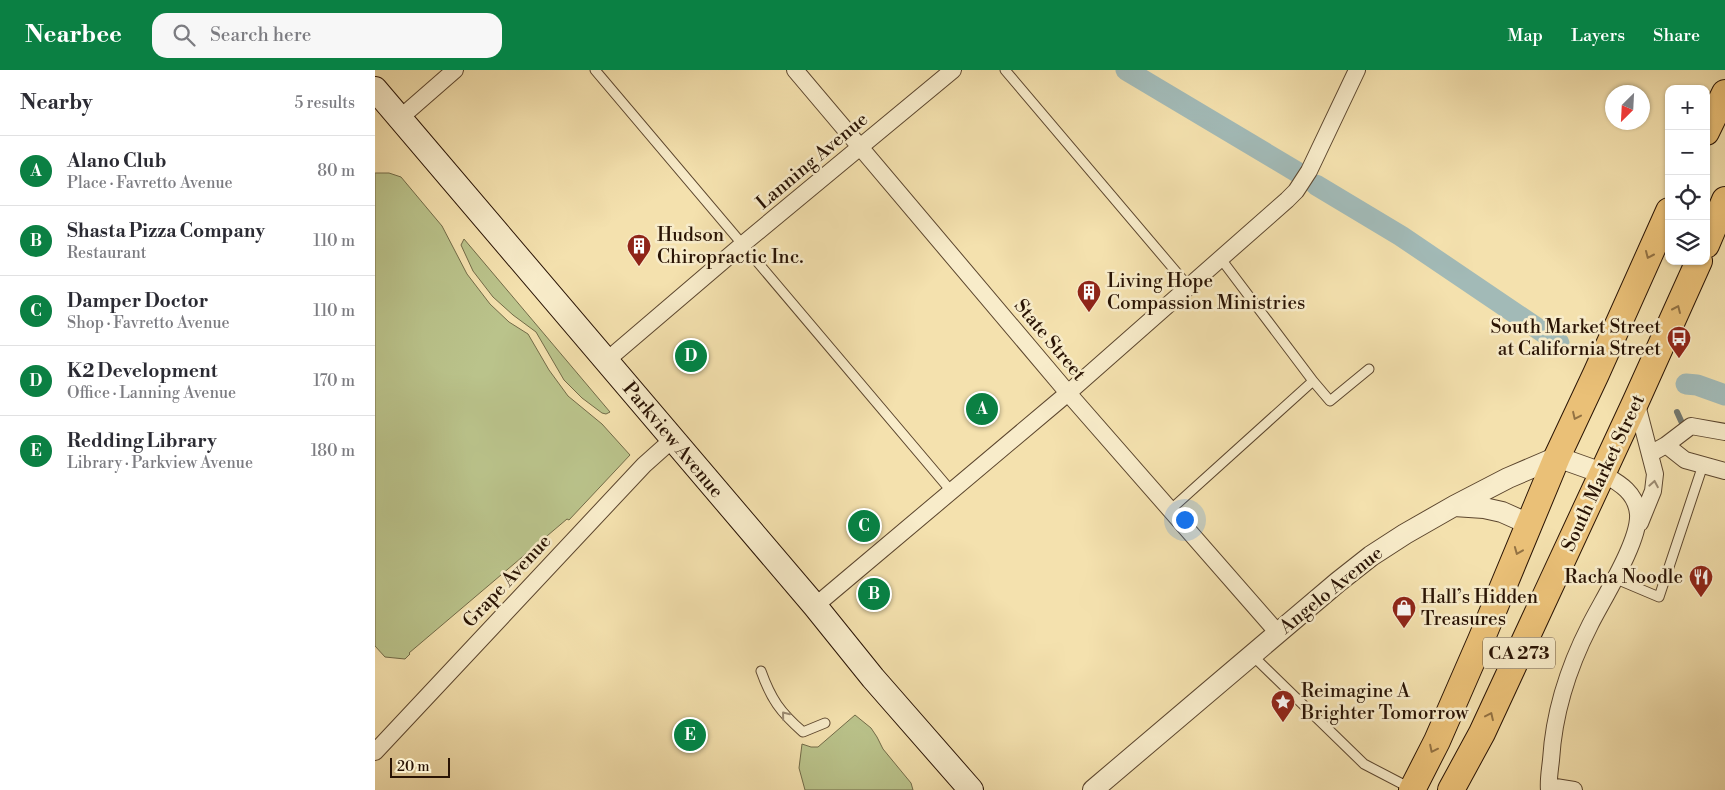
<!DOCTYPE html>
<meta charset="utf-8">
<style>
body{margin:0;font-family:"Libre Bodoni",serif;background:#f7f7f7;color:#2b2b33}
.controls{position:absolute;right:15px;top:15px;display:grid;overflow:hidden;border-radius:10px;box-shadow:0 1px 4px #0004}
.controls button{width:45px;height:45px;display:grid;place-items:center;padding:0;border:0;border-bottom:1px solid #e1e1e2;background:#fff;color:#2b2b33;font:25px sans-serif}
.compass{position:absolute;left:1230px;top:15px;width:45px;height:45px;border-radius:50%;background:#fff;box-shadow:0 1px 4px #0004;rotate:204deg}
.scale{position:absolute;left:15px;bottom:12px;width:60px;box-sizing:border-box;padding-left:5px;border:2px solid #291304;border-top:0;font-size:14px;line-height:18px;white-space:nowrap;color:#291304;-webkit-text-stroke:4px #f8ecca;paint-order:stroke}
.you{position:absolute;left:809px;top:449px;width:18px;height:18px;margin:-12px;border:4px solid #fff;border-radius:50%;background:#1a73e8;box-shadow:0 0 0 8px #1a73e833}
.badge{display:grid;place-items:center;width:32px;height:32px;border-radius:50%;background:#0b8043;color:#fff;font-size:16px;font-weight:700}
.pin{position:absolute;translate:-50% -50%;border:2px solid #fff;box-shadow:0 1px 5px #0006}
.list{margin:0;padding:0;list-style:none}
h2{display:flex;justify-content:space-between;align-items:center;height:65px;margin:0;padding:0 20px;font-size:21px}
h2 small{font-size:16px;font-weight:400;color:#7c7c81}
.list li{display:grid;grid-template-columns:32px 1fr auto;gap:15px;align-items:center;box-sizing:border-box;height:70px;padding:0 20px;border-top:1px solid #e1e1e2}
.list b{display:block;font-size:19px;white-space:nowrap}
.list p{margin:0;font-size:16px;white-space:nowrap;color:#7c7c81}
.list em{font-size:16px;font-style:normal;color:#7c7c81}
.icon{flex:none;width:28px;height:28px;fill:none;stroke:currentColor;stroke-width:2;stroke-linecap:round;stroke-linejoin:round}
.map{position:relative;flex:none;width:1350px;height:720px;overflow:hidden}
header{display:flex;align-items:center;gap:30px;box-sizing:border-box;height:70px;padding:0 25px;background:#0b8043;color:#fff}
header strong{font-size:24px}
nav{display:flex;gap:28px;margin-inline-start:auto;font-size:18px}
.search{width:350px;height:45px;background:#f7f7f7;display:flex;align-items:center;gap:12px;box-sizing:border-box;padding:0 18px;border-radius:15px;color:#7c7c81;font-size:19px}
main{display:flex}
aside{flex:1;background:#fff}
.map>svg:first-child{display:block}
.green{fill:#bac38b;stroke:#726b48}
.lines{fill:none;stroke-linecap:round;stroke-linejoin:round}
.stream{stroke:#72776f;stroke-width:6}
.canal{stroke:#a2bab7;stroke-width:21}
.service-casing{stroke:#5c462e;stroke-width:11}
.minor-casing{stroke:#5c462e;stroke-width:18}
.tertiary-casing{stroke:#5c462e;stroke-width:22}
.secondary-casing{stroke:#291304;stroke-width:26}
.primary-casing{stroke:#291304;stroke-width:28}
.service{stroke:#f8ecca;stroke-width:9}
.minor{stroke:#f8ecca;stroke-width:16}
.tertiary{stroke:#f8ecca;stroke-width:20}
.secondary{stroke:#f8ecca;stroke-width:24}
.primary{stroke:#eac077;stroke-width:26}
.oneway{stroke:#937243}
.oneway2{stroke:#9b8a71}
.labels{text-anchor:middle;dominant-baseline:central;stroke-width:5;stroke-linejoin:round;paint-order:stroke}
.shield{fill:#f8ecca;stroke:#67543f;stroke-width:1}
.shield-label{font-size:18px;font-weight:bold;fill:#291304}
.street-label{font-size:19px;fill:#291304;stroke:#f8ecca}
.poi-label{font-size:19px;fill:#291304;stroke:#f8ecca;text-anchor:start}
</style>
<header>
<strong>Nearbee</strong>
<div class="search"><svg class="icon" aria-label="search" viewBox="0 0 24 24"><circle cx="10" cy="10" r="6"/><path d="M15 15l6 6"/></svg>Search here</div>
<nav><a>Map</a><a>Layers</a><a>Share</a></nav>
</header>
<main>
<aside>
<h2>Nearby<small>5 results</small></h2>
<ul class="list">
<li><span class="badge">A</span><div><b>Alano Club</b><p>Place · Favretto Avenue</p></div><em>80 m</em></li>
<li><span class="badge">B</span><div><b>Shasta Pizza Company</b><p>Restaurant</p></div><em>110 m</em></li>
<li><span class="badge">C</span><div><b>Damper Doctor</b><p>Shop · Favretto Avenue</p></div><em>110 m</em></li>
<li><span class="badge">D</span><div><b>K2 Development</b><p>Office · Lanning Avenue</p></div><em>170 m</em></li>
<li><span class="badge">E</span><div><b>Redding Library</b><p>Library · Parkview Avenue</p></div><em>180 m</em></li>
</ul>
</aside>
<div class="map">
<svg width="1350" height="720" viewBox="0 0 1350 720">
<rect width="100%" height="100%" fill="#f4e1ae"/>
<filter id="stains"><feTurbulence type="fractalNoise" baseFrequency=".004" numOctaves="4"/><feColorMatrix values="0 0 0 0 .2 0 0 0 0 .09 0 0 0 0 .02 0 0 0 .5 -.17"/></filter>
<radialGradient id="worn" r=".72"><stop offset=".6" stop-color="#630" stop-opacity="0"/><stop offset="1" stop-color="#630" stop-opacity=".3"/></radialGradient>
<path class="green" d="M0 103H14L26 107 67 156 92 204 115 234 134 252 153 264 174 300 193 326 227 354 255 385 194 450 192 449 34 583 35 584 30 589 10 587 0 576Z
M89 169 235 342 231 344 227 343 207 328 189 310 161 262 138 245 118 227 98 201 86 175Z
M480 645 496 658 502 667 508 679 536 713 538 720H430L424 698 427 674 436 677H443Z"/>
<g class="lines">
<path class="stream" d="M1302 342 1307 353"/>
<path class="canal" d="M751 0 922 102
M941 115 1026 166 1184 273
M1311 314 1322 315 1350 325"/>
<defs>
<path id="service" d="M220 0 577 422
M630 0 814 217
M938 311 955 331 994 299
M795 440 938 311 846 189
M1239 508 1284 527 1328 395
M877 585 989 694 1035 718
M386 601C396 629 405 642 428 662L450 653"/>
<path id="minor" d="M420 0 693 323 903 563
M25 48 80 0
M231 291 368 174 578 0
M1261 331 1280 404 1278 421 1265 453
M1291 375 1316 356 1350 362
M1275 384 1291 375 1310 390 1350 401
M440 536 693 323 912 130 921 121 934 101 982 0
M0 682 269 395 297 370
M1174 716 1199 720
M1174 720C1173 710 1175 700 1176 690 1179 641 1193 598 1215 555 1228 529 1265 471 1263 444 1261 422 1244 413 1227 403"/>
<path id="tertiary" d="M1079 436 1109 438 1127 442 1154 454
M718 720 963 512 996 486 1030 464 1079 436 1133 408 1182 387 1227 403"/>
<path id="secondary" d="M0 19 440 536 498 608 596 720"/>
<path id="primary" d="M1331 62 1350 23
M1331 175 1350 130
M1037 720 1062 671 1106 570 1182 387 1221 304 1294 141
M1076 720 1107 663 1261 331 1324 191"/>
</defs>
<use href="#service" class="service-casing"/>
<use href="#minor" class="minor-casing"/>
<use href="#tertiary" class="tertiary-casing"/>
<use href="#secondary" class="secondary-casing"/>
<use href="#primary" class="primary-casing"/>
<use href="#service" class="service"/>
<use href="#minor" class="minor"/>
<use href="#tertiary" class="tertiary"/>
<use href="#secondary" class="secondary"/>
<use href="#primary" class="primary"/>
</g>
<defs><path id="oneway-chevron" d="M-2-3.5L2.5 0L-2 3.5" fill="none" stroke-width="1.6" stroke-linecap="round" stroke-linejoin="round" transform="scale(1.25)"/></defs>
<g class="oneway">
<use href="#oneway-chevron" transform="translate(1274 185) rotate(114)"/>
<use href="#oneway-chevron" transform="translate(1302 239) rotate(-66)"/>
<use href="#oneway-chevron" transform="translate(1201 346) rotate(115)"/>
<use href="#oneway-chevron" transform="translate(1143 481) rotate(112)"/>
<use href="#oneway-chevron" transform="translate(1115 646) rotate(-65)"/>
<use href="#oneway-chevron" transform="translate(1058 679) rotate(116)"/>
</g>
<g class="oneway2">
<use href="#oneway-chevron" transform="translate(1279 414) rotate(-80)"/>
<use href="#oneway-chevron" transform="translate(410 645) rotate(-129)"/>
</g>
<defs>
<symbol id="building-pin" viewBox="-11 -11 22 30"><path d="M0 17L-7.5 6A9.5 9.5 0 1 1 7.5 6Z" fill="#8f2418" stroke="#f8ecca"/><path d="M-4-6H4V6H1V3H-1V6H-4ZM-2.5-4.3h1.7v1.8h-1.7ZM.8-4.3h1.7v1.8H.8ZM-2.5-1h1.7V.8h-1.7ZM.8-1h1.7V.8H.8Z" fill="#fff"/></symbol>
<symbol id="bus-pin" viewBox="-11 -11 22 30"><path d="M0 17L-7.5 6A9.5 9.5 0 1 1 7.5 6Z" fill="#8f2418" stroke="#f8ecca"/><path d="M-5-6H5V4H4V6H2V4H-2V6H-4V4H-5ZM-3.5-4V0h7V-4ZM-3.5 1.2v1.5H-2V1.2ZM2 1.2v1.5H3.5V1.2Z" fill="#fff"/></symbol>
<symbol id="restaurant-pin" viewBox="-11 -11 22 30"><path d="M0 17L-7.5 6A9.5 9.5 0 1 1 7.5 6Z" fill="#8f2418" stroke="#f8ecca"/><path d="M-5-6h1v4h1v-4h1v4h1v-4h1v5L-1.5 .5V6h-2V.5L-5-1ZM5-6V6H3V1.5H1.5Q1.5-4 5-6Z" fill="#fff"/></symbol>
<symbol id="shop-pin" viewBox="-11 -11 22 30"><path d="M0 17L-7.5 6A9.5 9.5 0 1 1 7.5 6Z" fill="#8f2418" stroke="#f8ecca"/><path d="M-5-2.5h2.3a2.7 3.5 0 0 1 5.4 0H5L5.5 6h-11ZM-1.5-2.5h3a1.5 2.3 0 0 0-3 0Z" fill="#fff"/></symbol>
<symbol id="sight-pin" viewBox="-11 -11 22 30"><path d="M0 17L-7.5 6A9.5 9.5 0 1 1 7.5 6Z" fill="#8f2418" stroke="#f8ecca"/><path d="M0-6L1.8-2.2L6-1.7L2.9 1.2L3.7 5.4L0 3.3L-3.7 5.4L-2.9 1.2L-6-1.7L-1.8-2.2Z" fill="#fff"/></symbol>
</defs>
<g fill-rule="evenodd">
<use href="#building-pin" x="250" y="162" width="28" height="38"/>
<use href="#building-pin" x="700" y="208" width="28" height="38"/>
<use href="#bus-pin" x="1290" y="254" width="28" height="38"/>
<use href="#restaurant-pin" x="1312" y="493" width="28" height="38"/>
<use href="#shop-pin" x="1015" y="524" width="28" height="38"/>
<use href="#sight-pin" x="894" y="618" width="28" height="38"/>
</g>
<g class="labels">
<rect class="shield" x="1108" y="567.5" width="72" height="31" rx="4"/>
<g class="shield-label">
<text x="1144" y="583">CA 273</text>
</g>
<g class="street-label">
<text transform="translate(437 91) rotate(-40)">Lanning Avenue</text>
<text transform="translate(675 270) rotate(50)">State Street</text>
<text transform="translate(298 370) rotate(50)">Parkview Avenue</text>
<text transform="translate(1228 403) rotate(-65)">South Market Street</text>
<text transform="translate(132 511) rotate(-47)">Grape Avenue</text>
<text transform="translate(956 520) rotate(-39)">Angelo Avenue</text>
</g>
<g class="poi-label">
<text x="282" y="165">Hudson<tspan x="282" dy="22">Chiropractic Inc.</tspan></text>
<text x="732" y="211">Living Hope<tspan x="732" dy="22">Compassion Ministries</tspan></text>
<text x="1286" y="257" text-anchor="end">South Market Street<tspan x="1286" dy="22">at California Street</tspan></text>
<text x="1308" y="507" text-anchor="end">Racha Noodle</text>
<text x="1046" y="527">Hall’s Hidden<tspan x="1046" dy="22">Treasures</tspan></text>
<text x="926" y="621">Reimagine A<tspan x="926" dy="22">Brighter Tomorrow</tspan></text>
</g>
</g>
<rect width="100%" height="100%" filter="url(#stains)"/>
<rect width="100%" height="100%" fill="url(#worn)"/>
</svg>
<div class="controls">
<button>+</button>
<button>−</button>
<button><svg class="icon" aria-label="locate" viewBox="0 0 24 24"><circle cx="12" cy="12" r="6"/><path d="M12 2v4M12 18v4M2 12h4M18 12h4"/></svg></button>
<button><svg class="icon" aria-label="layers" viewBox="0 0 24 24"><path d="M12 4l9 5-9 5-9-5zM3 14l9 5 9-5"/></svg></button>
</div>
<svg class="compass" viewBox="-18 -18 36 36"><path d="M0-13l5 13h-10z" fill="#e53935"/><path d="M0 13l5-13h-10z" fill="#7c7c81"/></svg>
<div class="scale">20 m</div>
<div class="you"></div>
<div class="pin badge" style="left:607px;top:339px">A</div>
<div class="pin badge" style="left:499px;top:524px">B</div>
<div class="pin badge" style="left:489px;top:456px">C</div>
<div class="pin badge" style="left:316px;top:286px">D</div>
<div class="pin badge" style="left:315px;top:665px">E</div>
</div>
</main>
